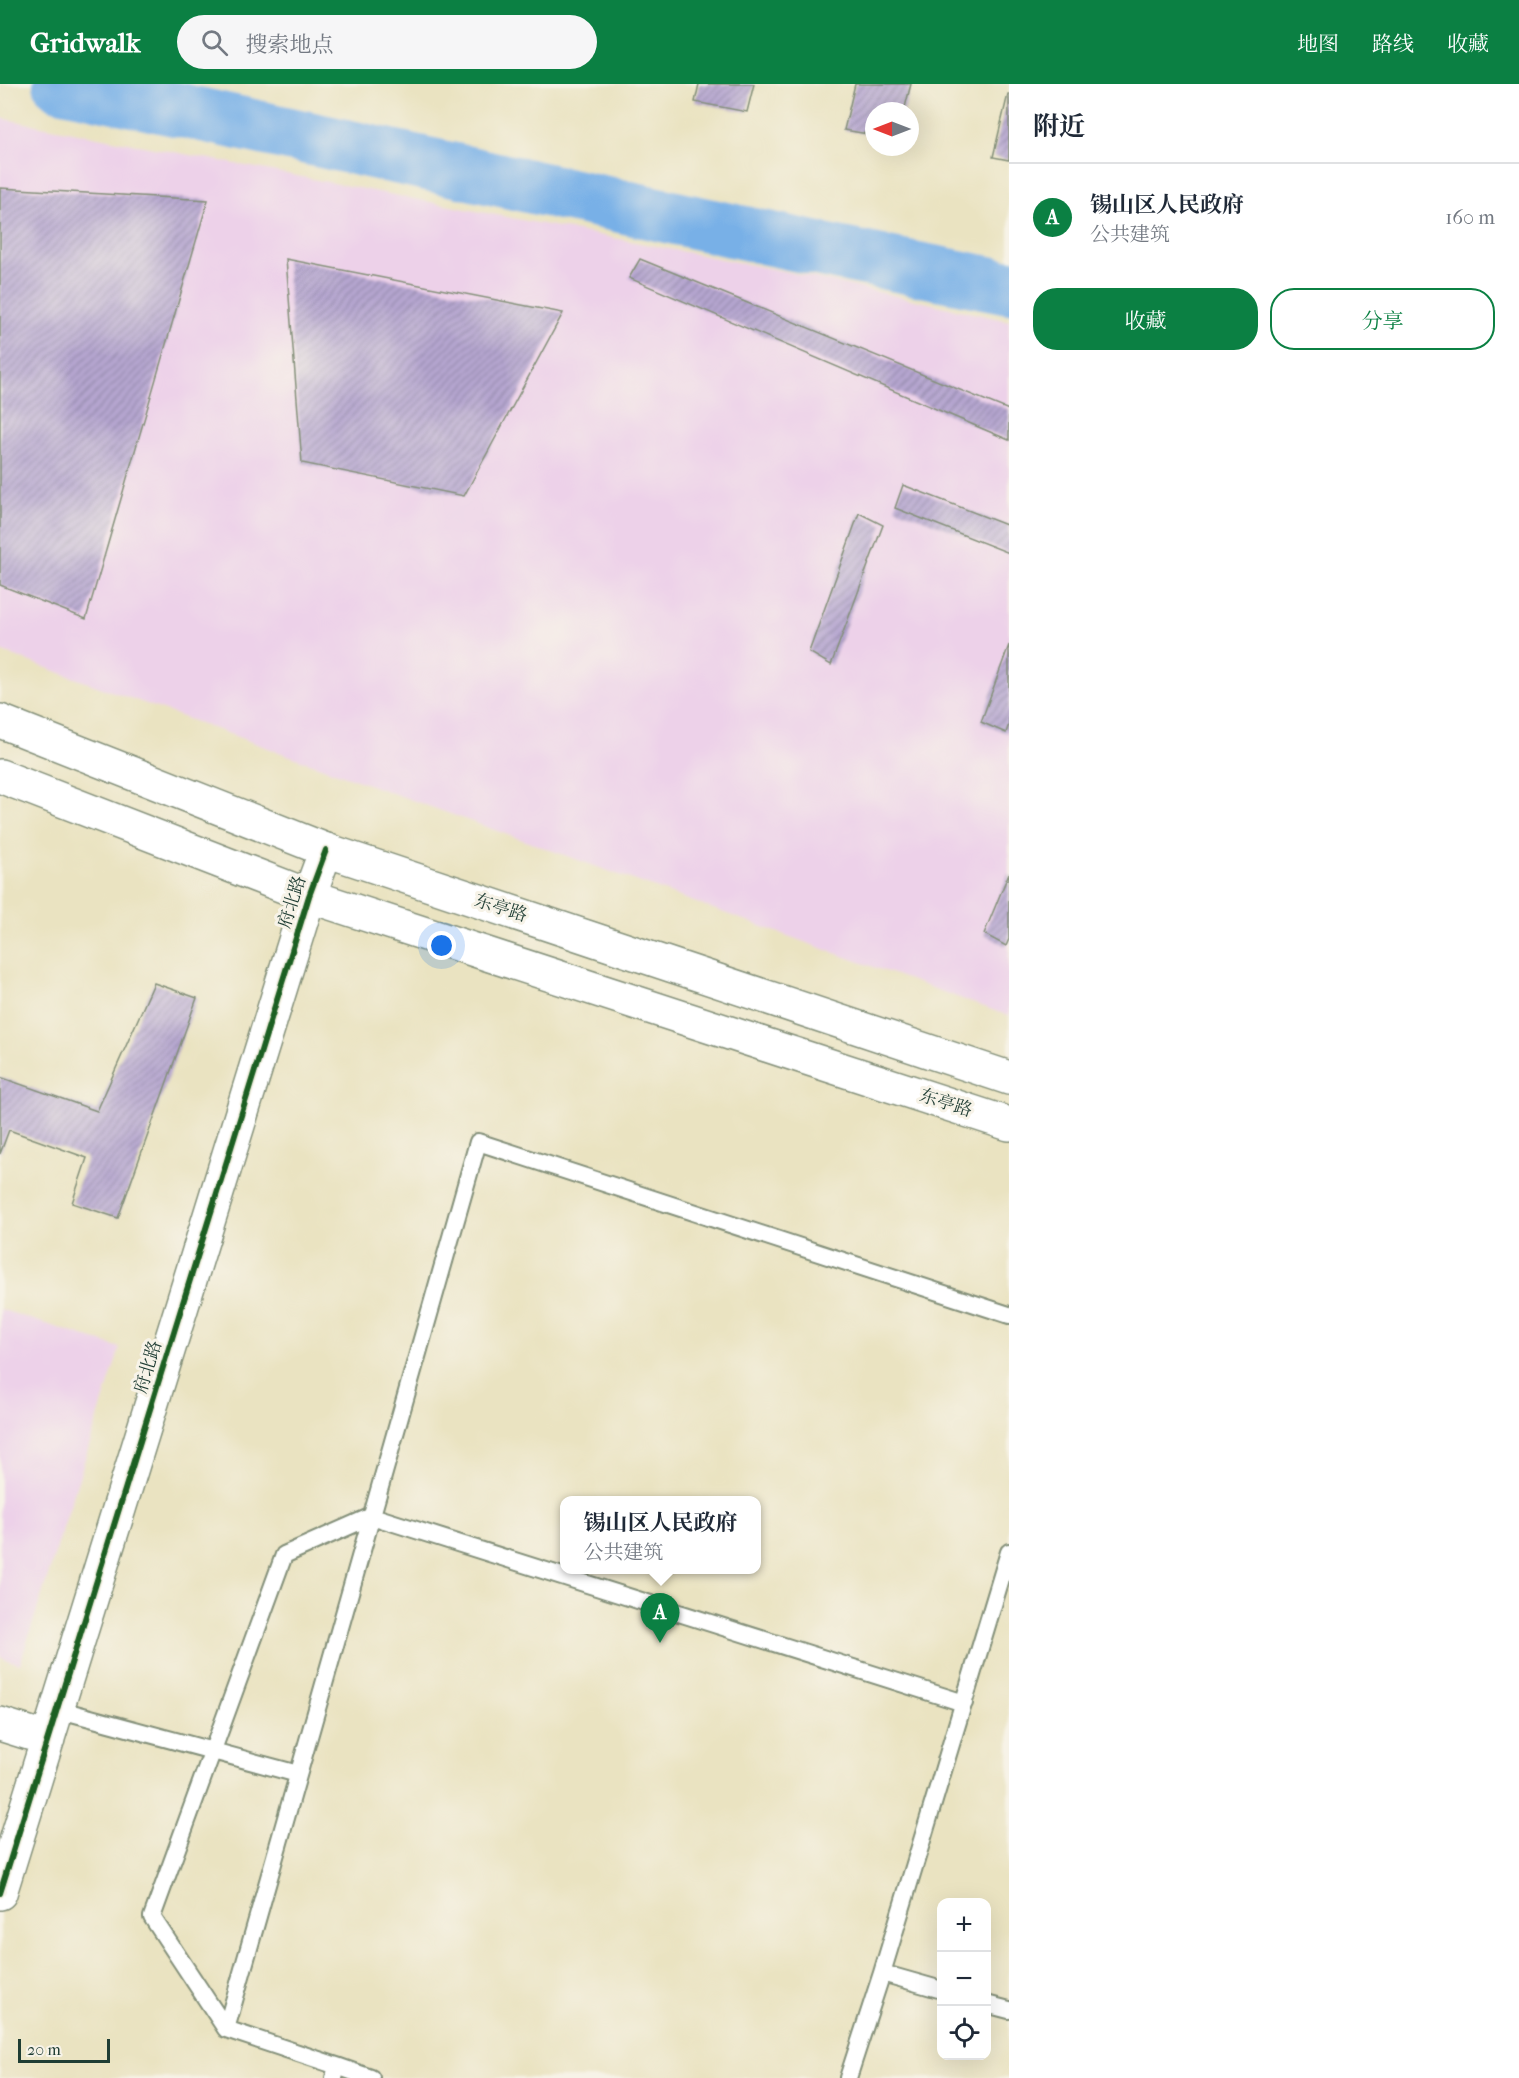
<!DOCTYPE html>
<html lang="zh">
<meta charset="utf-8">
<style>
body{margin:0;font-family:"IM FELL French Canon","Noto Serif SC",serif;background:#f6f6f7;color:#1f2937}
.controls{position:absolute;right:18px;bottom:18px;display:grid;overflow:hidden;border-radius:12px;box-shadow:0 6px 24px #0002}
.controls button{width:54px;height:54px;display:grid;place-items:center;padding:0;border:0;border-bottom:2px solid #e0e1e3;background:#fff;color:#1f2937;font:30px sans-serif}
.compass{position:absolute;left:865px;top:18px;width:54px;height:54px;border-radius:50%;background:#fff;box-shadow:0 6px 24px #0002;rotate:270deg}
.scale{position:absolute;left:18px;bottom:15px;width:92px;box-sizing:border-box;padding-left:6px;border:3px solid #1f3d34;border-top:0;font-size:16px;line-height:21px;white-space:nowrap;color:#1f3d34;-webkit-text-stroke:4px #f7f3e8;paint-order:stroke}
.you{position:absolute;left:442px;top:862px;width:21px;height:21px;margin:-15px;border:4px solid #fff;border-radius:50%;background:#1a73e8;box-shadow:0 0 0 9px #1a73e833}
.badge{display:grid;place-items:center;width:39px;height:39px;border-radius:50%;background:#0b8043;color:#fff;font-size:20px;font-weight:700}
.pin{position:absolute;translate:-50% -50px;filter:drop-shadow(0 2px 3px #0008)}
.pin::after{content:'';position:absolute;top:32px;width:21px;height:18px;background:inherit;clip-path:polygon(0 0,100% 0,50% 100%)}
.popup{position:absolute;left:560px;top:1412px;width:201px;height:78px;box-sizing:border-box;display:grid;place-content:center;border-radius:12px;background:#fff;filter:drop-shadow(0 2px 4px #0005);font-size:20px;white-space:nowrap;color:#747a83}
.popup b{font-size:22px;color:#1f2937}
.popup::after{content:'';position:absolute;left:50%;top:100%;margin-left:-12px;border:12px solid transparent;border-top-color:#fff}
.list{margin:0;padding:0;list-style:none}
h2{display:flex;justify-content:space-between;align-items:center;height:78px;margin:0;padding:0 24px;font-size:26px}
h2 small{font-size:20px;font-weight:400;color:#747a83}
.list li{display:grid;grid-template-columns:39px 1fr auto;gap:18px;align-items:center;box-sizing:border-box;height:108px;padding:0 24px;border-top:2px solid #e0e1e3}
.list b{display:block;font-size:22px;white-space:nowrap}
.list p{margin:0;font-size:20px;white-space:nowrap;color:#747a83}
.list em{font-size:20px;font-style:normal;color:#747a83}
.actions{display:flex;gap:12px;padding:18px 24px}
.actions a{flex:1;padding:14px 0;border:2px solid #0b8043;border-radius:24px;text-align:center;font-size:21px;color:#0b8043}
.actions .main{background:#0b8043;color:#fff}
.icon{flex:none;width:33px;height:33px;fill:none;stroke:currentColor;stroke-width:2;stroke-linecap:round;stroke-linejoin:round}
.map{position:relative;flex:none;width:1009px;height:1994px;overflow:hidden}
header{display:flex;align-items:center;gap:36px;box-sizing:border-box;height:84px;padding:0 30px;background:#0b8043;color:#fff}
header strong{font-size:28px}
nav{display:flex;gap:33px;margin-inline-start:auto;font-size:21px}
.search{width:420px;height:54px;background:#f6f6f7;display:flex;align-items:center;gap:15px;box-sizing:border-box;padding:0 21px;border-radius:33px;color:#747a83;font-size:22px}
main{display:flex}
aside{flex:1;background:#fff}
.map>svg:first-child{display:block}
.built{fill:#edd1e9}
.lines{fill:none;stroke-linecap:round;stroke-linejoin:round}
.river{stroke:#78b0e7;stroke-width:54}
.building{fill:url(#building-hatch)}
.lane-casing{stroke:#84907a;stroke-width:20}
.street-casing{stroke:#84907a;stroke-width:36}
.secondary-casing{stroke:#84907a;stroke-width:36}
.lane{stroke:#fff;stroke-width:16}
.street{stroke:#fff;stroke-width:33}
.secondary{stroke:#fff;stroke-width:33}
.cycleway-casing{stroke:#f7f3e8;stroke-width:10}
.cycleway{stroke:#1b5e20;stroke-width:6}
.labels{text-anchor:middle;dominant-baseline:central;stroke-width:6;stroke-linejoin:round;paint-order:stroke}
.street-label{font-size:18px;fill:#1f3d34;stroke:#f7f3e8}
</style>
<header>
<strong>Gridwalk</strong>
<div class="search"><svg class="icon" aria-label="search" viewBox="0 0 24 24"><circle cx="10" cy="10" r="6"/><path d="M15 15l6 6"/></svg>搜索地点</div>
<nav><a>地图</a><a>路线</a><a>收藏</a></nav>
</header>
<main>
<div class="map">
<svg width="1009" height="1994" viewBox="0 0 1009 1994">
<defs>
<pattern id="building-hatch" width="6" height="6" patternUnits="userSpaceOnUse" patternTransform="scale(1.5)"><rect width="6" height="6" fill="#b6a6d0"/><path d="M-1 1l2-2M0 6l6-6M5 7l2-2" fill="none" stroke="#9388aa"/></pattern>
</defs>
<rect width="100%" height="100%" fill="#f7f3e8"/>
<filter id="ink" filterUnits="userSpaceOnUse"><feTurbulence type="fractalNoise" baseFrequency=".0167" numOctaves="2"/><feDisplacementMap in="SourceGraphic" scale="12" xChannelSelector="R" yChannelSelector="G"/><feConvolveMatrix kernelMatrix="1 2 1 2 8 2 1 2 1" color-interpolation-filters="sRGB"/></filter>
<filter id="wash" filterUnits="userSpaceOnUse"><feTurbulence type="fractalNoise" baseFrequency=".008" numOctaves="4" result="noise"/><feDisplacementMap in="SourceGraphic" scale="24" xChannelSelector="R" yChannelSelector="G"/><feGaussianBlur stdDeviation="1.35" result="paint"/><feColorMatrix in="noise" values="0 0 0 0 0 0 0 0 0 0 0 0 0 0 0 0 0 1.4 0 .05"/><feComposite in="paint" operator="in"/></filter>
<g filter="url(#wash)">
<rect width="100%" height="100%" fill="#eae3c1"/>
<path class="built" d="M0 34 788 188 1009 237V932L0 567Z
M0 1225 120 1264 20 1580 0 1573Z"/>
<g class="lines">
<path class="river" d="M60 0 841 170 1009 203"/>
</g>
<g id="blocks">
<path class="building" d="M699 0H754L747 28 695 18Z
M855 0H911L904 27H874V51L844 46Z
M1008 10H1009V76L993 73Z
M0 104 208 116 86 535 0 501Z
M286 175 563 229 464 412 302 379Z
M640 175 1009 326V356L629 194Z
M903 401 1009 442V469L895 424Z
M859 429 883 441 831 581 809 568Z
M1009 561V640L1006 649 981 638Z
M1009 789V855L1006 862 984 850Z
M154 899 197 914 118 1134 72 1119 87 1074 9 1046 0 1070V993L97 1027Z"/>
</g>
</g>
<g filter="url(#ink)">
<use href="#blocks" fill-opacity="0" stroke="#84907a" stroke-width="1.5"/>
<g class="lines">
<defs>
<path id="lane" d="M57 1625 298 1690
M882 1889 942 1906
M986 1920 1009 1926
M226 1945 152 1833 284 1471 372 1432 964 1619
M337 1982 371 1994
M334 1994 337 1982 226 1945 478 1058 1009 1231
M848 1994 882 1889 1009 1468"/>
<path id="street" d="M0 1640 48 1655
M0 1809 309 812 326 766"/>
<path id="secondary" d="M0 637 326 766 1009 994
M0 692 309 812 1009 1040"/>
</defs>
<use href="#lane" class="lane-casing"/>
<use href="#street" class="street-casing"/>
<use href="#secondary" class="secondary-casing"/>
<use href="#lane" class="lane"/>
<use href="#street" class="street"/>
<use href="#secondary" class="secondary"/>
<defs>
<path id="cycleway" d="M0 1809 309 812 326 766"/>
</defs>
<use href="#cycleway" class="cycleway-casing"/>
<use href="#cycleway" class="cycleway"/>
</g>
</g>
<g class="labels">
<g class="street-label">
<text transform="translate(292 818) rotate(-72)">府北路</text>
<text transform="translate(501 824) rotate(18)">东亭路</text>
<text transform="translate(946 1019) rotate(18)">东亭路</text>
<text transform="translate(148 1283) rotate(-73)">府北路</text>
</g>
</g>
</svg>
<div class="controls">
<button>+</button>
<button>−</button>
<button><svg class="icon" aria-label="locate" viewBox="0 0 24 24"><circle cx="12" cy="12" r="6"/><path d="M12 2v4M12 18v4M2 12h4M18 12h4"/></svg></button>
</div>
<svg class="compass" viewBox="-18 -18 36 36"><path d="M0-13l5 13h-10z" fill="#e53935"/><path d="M0 13l5-13h-10z" fill="#747a83"/></svg>
<div class="scale">20 m</div>
<div class="you"></div>
<div class="pin badge" style="left:660px;top:1559px">A</div>
<div class="popup"><b>锡山区人民政府</b>公共建筑</div>
</div>
<aside>
<h2>附近<small></small></h2>
<ul class="list">
<li><span class="badge">A</span><div><b>锡山区人民政府</b><p>公共建筑</p></div><em>160 m</em></li>
</ul>
<div class="actions"><a class="main">收藏</a><a>分享</a></div>
</aside>
</main>
